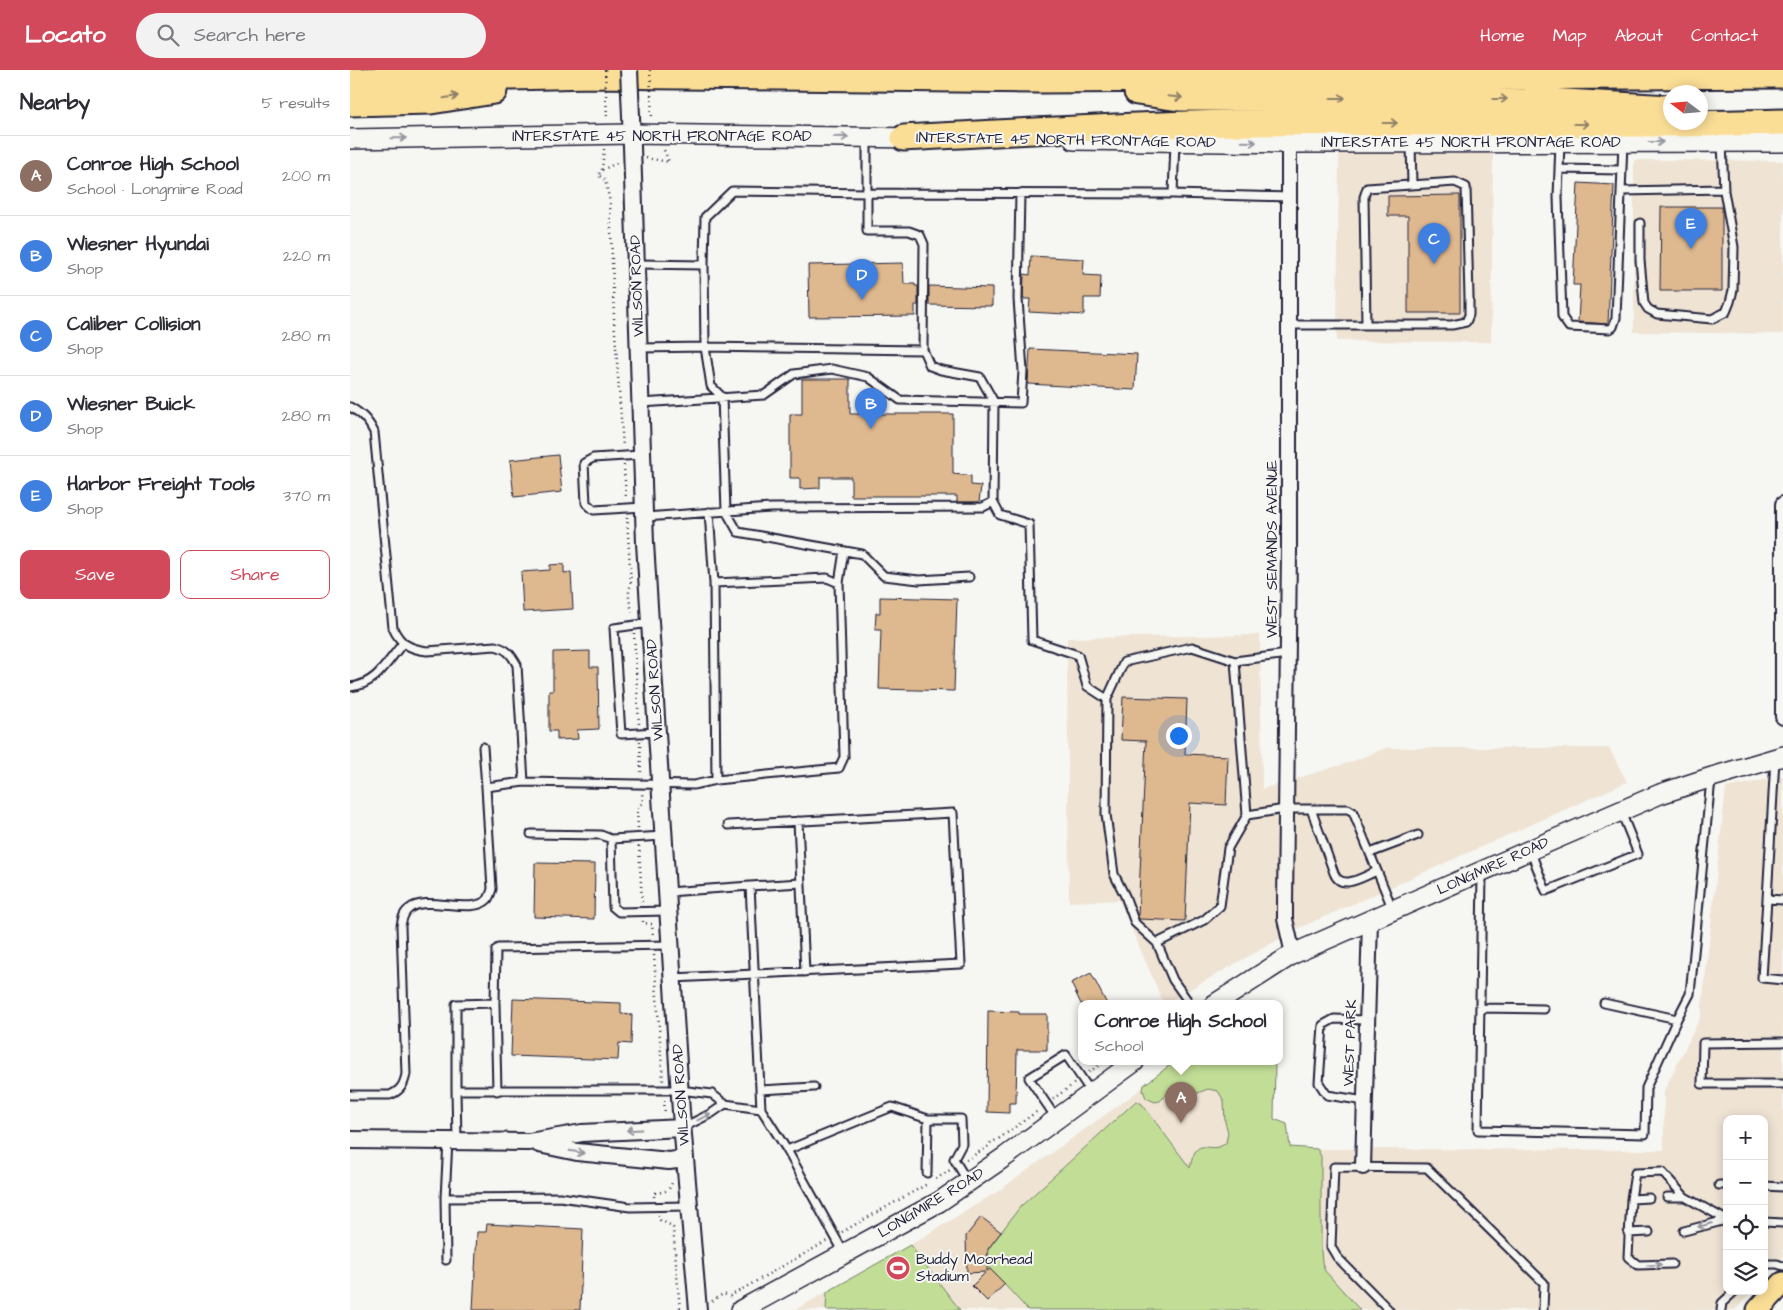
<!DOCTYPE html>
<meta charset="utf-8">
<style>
body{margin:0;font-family:"Architects Daughter",sans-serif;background:#f2f2f3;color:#2b2b33}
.controls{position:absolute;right:15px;bottom:15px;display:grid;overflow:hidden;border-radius:10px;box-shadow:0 2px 12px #0003}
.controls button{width:45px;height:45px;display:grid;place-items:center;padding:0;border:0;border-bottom:1px solid #e1e1e2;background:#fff;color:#2b2b33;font:25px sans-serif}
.compass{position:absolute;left:1313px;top:15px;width:45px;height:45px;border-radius:50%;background:#fff;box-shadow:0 2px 12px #0003;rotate:286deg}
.you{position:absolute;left:828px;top:665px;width:18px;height:18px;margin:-12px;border:4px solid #fff;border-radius:50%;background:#1a73e8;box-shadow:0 0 0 8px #1a73e833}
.badge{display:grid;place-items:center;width:32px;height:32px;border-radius:50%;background:#d1495b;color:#fff;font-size:16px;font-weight:700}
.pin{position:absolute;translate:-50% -41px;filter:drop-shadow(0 1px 2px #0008)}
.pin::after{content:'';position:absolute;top:26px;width:18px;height:15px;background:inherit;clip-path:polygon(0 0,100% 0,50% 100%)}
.popup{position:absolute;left:728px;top:930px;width:205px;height:65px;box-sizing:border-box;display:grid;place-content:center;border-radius:10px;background:#fff;filter:drop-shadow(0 1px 4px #0005);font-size:16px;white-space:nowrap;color:#7c7c81}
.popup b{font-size:19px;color:#2b2b33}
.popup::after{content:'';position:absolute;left:50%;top:100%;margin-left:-10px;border:10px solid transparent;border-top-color:#fff}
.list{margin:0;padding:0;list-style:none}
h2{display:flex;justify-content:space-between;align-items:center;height:65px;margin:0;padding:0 20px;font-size:21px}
h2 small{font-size:16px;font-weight:400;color:#7c7c81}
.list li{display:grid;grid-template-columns:32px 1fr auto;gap:15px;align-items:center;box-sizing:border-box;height:80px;padding:0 20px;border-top:1px solid #e1e1e2}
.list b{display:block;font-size:19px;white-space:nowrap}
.list p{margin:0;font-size:16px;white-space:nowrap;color:#7c7c81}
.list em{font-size:16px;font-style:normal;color:#7c7c81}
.actions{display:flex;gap:10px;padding:15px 20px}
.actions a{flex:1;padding:11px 0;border:1px solid #d1495b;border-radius:10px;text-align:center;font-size:18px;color:#d1495b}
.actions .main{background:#d1495b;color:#fff}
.icon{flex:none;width:28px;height:28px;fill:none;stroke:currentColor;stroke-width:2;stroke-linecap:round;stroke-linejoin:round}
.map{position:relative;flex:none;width:1433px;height:1240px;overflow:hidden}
header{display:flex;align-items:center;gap:30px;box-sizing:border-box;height:70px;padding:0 25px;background:#d1495b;color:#fff}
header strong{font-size:24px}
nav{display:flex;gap:28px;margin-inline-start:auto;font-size:18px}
.search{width:350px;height:45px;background:#f2f2f3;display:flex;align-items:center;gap:12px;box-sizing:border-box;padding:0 18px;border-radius:28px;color:#7c7c81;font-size:19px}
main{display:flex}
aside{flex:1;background:#fff}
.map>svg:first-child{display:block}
.built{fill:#efe3d4}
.green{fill:#c2de96;stroke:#728068}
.building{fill:#deb88f;stroke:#22223b}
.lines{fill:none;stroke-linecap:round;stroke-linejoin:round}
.service-casing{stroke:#22223b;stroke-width:11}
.minor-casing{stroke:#22223b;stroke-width:18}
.tertiary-casing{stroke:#22223b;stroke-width:20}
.secondary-casing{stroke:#22223b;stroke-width:22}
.primary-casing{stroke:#22223b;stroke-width:25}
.motorway-casing{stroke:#22223b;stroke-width:29}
.path{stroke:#22223b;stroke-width:2.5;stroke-dasharray:1 4;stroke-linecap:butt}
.service{stroke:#f6f6f2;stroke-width:7}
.minor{stroke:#f6f6f2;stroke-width:14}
.tertiary{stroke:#f6f6f2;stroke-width:16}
.secondary{stroke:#f6f6f2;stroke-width:19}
.primary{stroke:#fbde96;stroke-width:21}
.motorway{stroke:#fbde96;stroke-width:25}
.tertiary-bridge-casing{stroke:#22223b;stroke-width:20;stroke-linecap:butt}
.path-bridge{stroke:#22223b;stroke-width:2.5;stroke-dasharray:1 4;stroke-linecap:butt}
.tertiary-bridge{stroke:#f6f6f2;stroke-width:16}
.oneway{stroke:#8e8068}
.oneway2{stroke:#9797a0}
.labels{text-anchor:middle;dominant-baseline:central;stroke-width:4;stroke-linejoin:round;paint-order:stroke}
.street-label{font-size:15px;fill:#22223b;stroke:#f6f6f2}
.poi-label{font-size:15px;fill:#22223b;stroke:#f6f6f2;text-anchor:start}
</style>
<header>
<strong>Locato</strong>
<div class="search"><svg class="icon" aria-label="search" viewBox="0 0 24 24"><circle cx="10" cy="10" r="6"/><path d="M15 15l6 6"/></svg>Search here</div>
<nav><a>Home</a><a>Map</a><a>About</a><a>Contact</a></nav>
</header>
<main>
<aside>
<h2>Nearby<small>5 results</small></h2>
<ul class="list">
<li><span class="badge" style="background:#8d6e63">A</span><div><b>Conroe High School</b><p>School · Longmire Road</p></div><em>200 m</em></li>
<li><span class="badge" style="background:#3f7fe0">B</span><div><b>Wiesner Hyundai</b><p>Shop</p></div><em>220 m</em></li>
<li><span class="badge" style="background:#3f7fe0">C</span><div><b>Caliber Collision</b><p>Shop</p></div><em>280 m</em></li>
<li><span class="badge" style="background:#3f7fe0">D</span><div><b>Wiesner Buick</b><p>Shop</p></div><em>280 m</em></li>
<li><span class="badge" style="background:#3f7fe0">E</span><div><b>Harbor Freight Tools</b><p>Shop</p></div><em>370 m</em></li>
</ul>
<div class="actions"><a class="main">Save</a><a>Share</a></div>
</aside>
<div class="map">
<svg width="1433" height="1240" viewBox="0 0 1433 1240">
<rect width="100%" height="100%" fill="#f6f6f2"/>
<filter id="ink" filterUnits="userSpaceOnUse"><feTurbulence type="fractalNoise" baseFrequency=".02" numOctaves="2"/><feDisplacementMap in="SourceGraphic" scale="10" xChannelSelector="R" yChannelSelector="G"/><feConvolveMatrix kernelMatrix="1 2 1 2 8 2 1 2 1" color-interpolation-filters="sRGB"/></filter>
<g filter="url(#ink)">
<path class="built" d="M989 83 1143 84 1141 272 987 271Z
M1284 90 1433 91V264L1284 262Z
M910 565 912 719 1001 692 1036 678H1259L1277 712 949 858 814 934 769 830 719 832 717 568Z
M1433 706V1187L1414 1208V1049H1377V1221H1402L1385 1240H968L967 1079 1314 1080V1021L1351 946 1376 718Z
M829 992H921L913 1240H445L560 1175 647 1122Z"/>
<path class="green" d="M824 992H925L924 1049 937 1054 940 1077 967 1079 971 1086V1181L972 1192 975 1201 1010 1240H678L640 1199 638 1196 639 1178 670 1137 786 1031 792 1034 840 1098C847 1061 858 1087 876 1073L878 1062 875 1052 874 1031 868 1021 858 1019 840 1026 818 1023 810 1031 805 1032 796 1028 793 1020 794 1015Z
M560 1175 610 1240H476L477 1222Z"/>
<path class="building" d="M1228 113 1264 115 1258 254 1228 252 1230 215H1223Z
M1110 125V243H1058V146H1038V126Z
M1311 137H1372V221H1310Z
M681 186 734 189 733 205 751 206 750 228H734V245L679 242 680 229H673L674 204 680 205Z
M553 193 554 214H565V216H568V235H565V246L459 247 458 195Z
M579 216 642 218V236L579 235Z
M680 279 787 284 785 320 678 314Z
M452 309H500V344H603V404L621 406V415L631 416 629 432H607V426H501V407H470V418L450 419V408H440V344H452Z
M208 385 212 422 164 427 160 390Z
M214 494V503L221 502 223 539 173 542 171 502 200 500V495Z
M530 527 607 529 604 621 529 619 531 560H525L526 543H530Z
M240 581V597H248L249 659 227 660 228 669 207 670V661H199V621H203V582Z
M773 627 837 629 835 684 878 686 876 735 840 733 835 851 789 849 788 847 796 671 771 670Z
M185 793 245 794 244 849 184 847Z
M741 903 757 934H731L721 913Z
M163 929 271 933V944L282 945 281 974 269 973 268 990 161 986Z
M638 941 669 942V944H697V980H667L666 1033H659V1043L637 1042Z
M631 1147 651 1162 638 1179 637 1201 640 1199 655 1214 637 1231 622 1216 636 1202 617 1203 616 1166Z
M137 1154 233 1159 230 1240H123L127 1162H136Z"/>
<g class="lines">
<defs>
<path id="service" d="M1210 72 1208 127 1212 247 1219 257 1260 259 1263 257 1266 248 1273 73
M1061 73 1062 115
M1209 99 1272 100
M1272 121 1374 119
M823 124 939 127
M1290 153V190L1294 233 1298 239 1307 244 1362 249 1376 242 1380 232 1383 220 1384 177 1374 121 1372 72
M287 194 354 195 355 277 289 278
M354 195 355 147 382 121 517 123V69
M939 255H1102L1116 252 1119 245V227L1116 117 1105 112 1017 118 1014 127 1016 255
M291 333 414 325 444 304 482 299 518 307 550 330 671 333 673 301 668 229 670 123
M0 337C12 344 18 350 24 362L43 558C50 574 60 579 77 581L145 576C157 579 161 584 167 595L174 712
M291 385 243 388 234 393 236 433 244 440 294 437
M643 432 650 445 679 454 682 570 728 585 737 616 757 629 756 744 764 804 775 826 785 853 807 873 823 910 840 934
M359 442 364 513
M295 447 421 438 633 437 643 432 644 332 630 307 591 300 580 296 573 280
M619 507 569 510 534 506 512 484 388 462 376 441 372 327 361 316 355 277 573 280 574 174 570 165 559 161H517V123L823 124 825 72
M300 553 264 558 271 664 307 662
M885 591 937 584
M0 617C26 615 38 591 53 573
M757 629 774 592 842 577 885 591 897 745 878 778 870 836 854 850 807 873
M133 677 136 717
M366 710 364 513 477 508 489 513
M961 739 984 803C991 822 1014 806 1027 801
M897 745 935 739H998L1003 742 1043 840
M448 751 455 902
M181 764 251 765 261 769
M314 766 261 769 263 837 269 842 318 841
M1180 780 1196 821 1288 784 1271 742
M1020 783 1068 765
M1132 804 1128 1060 1295 1064 1296 1018 1327 949 1340 924 1361 709
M318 822 400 816
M1417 829 1425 689
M1433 830 1417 829 1412 908 1433 910
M320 875 148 878 146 880 145 933 106 934V1020H330L362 1024 375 1034 411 1039 437 1080 494 1183
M323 908 611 894 603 743 378 755
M145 933 147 1021
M1254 933 1327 949
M1130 938 1194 939
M1433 972 1353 973 1352 1014H1433
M106 1020 107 1071
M410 1020 464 1017
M0 1025H40C50 1021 54 1015 56 1004L51 856C52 850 53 843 59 839 76 824 122 846 138 829 140 826 141 822 142 819L136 717 174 712 344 715 366 710 489 698 494 687 489 513 494 481
M1015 1031 977 1025 969 1013 973 955 984 949 1017 950
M411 1039 400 816 451 813
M706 1048 679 1008 716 985 741 1022
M332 1058 362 1043 375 1034
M437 1080 542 1037 578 1049
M577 1103 578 1049H611L612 1074 604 1089 618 1112
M1369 1115H1377
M1414 1116 1433 1117
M1317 1127H1335L1375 1149
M95 1128 210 1127 280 1137 339 1136
M1281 1129 1299 1128
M1414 1152 1433 1153
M1334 1161 1376 1150
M1278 1163 1299 1162
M96 1190 95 1128 98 1071
M1322 1194 1288 1195 1278 1187 1281 1129 1285 1103 1312 1102 1335 1127
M1414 1194H1427L1433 1196
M1039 1240 987 1187 981 1177 984 1097 1077 1098 1194 1213 1193 1240
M1371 1240 1372 1233 1385 1221"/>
<path id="minor" d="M939 73V481L935 834V849L943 884
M1433 434V647
M1013 1097 1020 850"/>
<path id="tertiary" d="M281 46 295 473 331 1042 348 1240
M0 1070 179 1072 232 1063 332 1058
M189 1074 227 1082 319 1091 335 1089"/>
<path id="secondary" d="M0 69 282 64 566 68
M724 70 939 73 1433 72
M865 934 943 884 1180 780 1310 724 1362 707 1433 686
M391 1240 589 1132 656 1086 784 992"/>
<path id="primary" d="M1408 1240 1433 1213"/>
<path id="motorway" d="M0 11 240 5 690 10 1433 5
M787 22 829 28 1163 29 1320 38
M0 33 81 31 144 21
M554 68C650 63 746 57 841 54 1038 49 1236 58 1433 52"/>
</defs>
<use href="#service" class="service-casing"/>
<use href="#minor" class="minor-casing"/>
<use href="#tertiary" class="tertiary-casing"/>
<use href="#secondary" class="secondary-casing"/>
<use href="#primary" class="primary-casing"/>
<use href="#motorway" class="motorway-casing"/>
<path class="path" d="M254 79 252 101 248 105 255 110 260 132 264 248 273 377
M296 88 319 92 314 80
M252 100 269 92
M274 395 276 429
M277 447 281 515C276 525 281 535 283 545
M284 563 289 655
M290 671 291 705
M288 758 287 739 293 732 292 723
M289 776 292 833
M293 851V853L302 854 303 867
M304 885 313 1012
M739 1002 754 992
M703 1029 725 1013
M314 1030 315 1045
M616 1090 639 1076 641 1072 647 1070 689 1040
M586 1109 600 1100
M304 1127V1123C313 1122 320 1122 322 1112
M309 1145 310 1150 320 1155 323 1158 330 1240
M492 1162 579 1113
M362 1231 373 1224 380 1226 477 1171"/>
<use href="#service" class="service"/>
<use href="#minor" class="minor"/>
<use href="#tertiary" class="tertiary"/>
<use href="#secondary" class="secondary"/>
<use href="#primary" class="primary"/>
<use href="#motorway" class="motorway"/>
<defs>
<path id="tertiary-bridge" d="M279 0 281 46"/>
</defs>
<use href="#tertiary-bridge" class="tertiary-bridge-casing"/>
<path class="path-bridge" d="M255 0 257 47
M300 0 302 48"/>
<use href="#tertiary-bridge" class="tertiary-bridge"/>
</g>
<defs><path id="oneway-shaft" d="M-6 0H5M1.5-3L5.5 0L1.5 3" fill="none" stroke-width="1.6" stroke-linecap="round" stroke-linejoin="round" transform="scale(1.25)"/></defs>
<g class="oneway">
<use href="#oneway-shaft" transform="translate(101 27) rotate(-9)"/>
<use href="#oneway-shaft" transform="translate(825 27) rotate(5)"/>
<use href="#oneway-shaft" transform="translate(988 28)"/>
<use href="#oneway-shaft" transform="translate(1150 29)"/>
<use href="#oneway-shaft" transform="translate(1040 53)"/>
<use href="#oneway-shaft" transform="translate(1231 54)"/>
</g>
<g class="oneway2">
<use href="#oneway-shaft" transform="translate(491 67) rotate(1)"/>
<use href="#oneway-shaft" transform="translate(49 68) rotate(-1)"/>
<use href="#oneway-shaft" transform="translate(899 72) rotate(1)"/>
<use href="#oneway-shaft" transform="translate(1306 72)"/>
<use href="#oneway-shaft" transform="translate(354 1047) rotate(-26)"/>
<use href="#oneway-shaft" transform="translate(284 1060) rotate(177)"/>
<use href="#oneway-shaft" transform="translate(227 1082) rotate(9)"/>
<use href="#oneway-shaft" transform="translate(1355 1155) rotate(164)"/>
<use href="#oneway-shaft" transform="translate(1304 1195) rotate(-3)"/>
</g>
</g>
<defs>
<symbol id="stadium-disc" viewBox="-11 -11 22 22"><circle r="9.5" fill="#d1495b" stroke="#f6f6f2"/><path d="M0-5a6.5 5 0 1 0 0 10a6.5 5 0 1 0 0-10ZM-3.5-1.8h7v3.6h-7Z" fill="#fff"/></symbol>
</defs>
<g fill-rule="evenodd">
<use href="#stadium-disc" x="534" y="1184" width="28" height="28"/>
</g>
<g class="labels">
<g class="street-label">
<text x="312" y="66">INTERSTATE 45 NORTH FRONTAGE ROAD</text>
<text transform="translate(716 70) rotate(1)">INTERSTATE 45 NORTH FRONTAGE ROAD</text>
<text x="1121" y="72">INTERSTATE 45 NORTH FRONTAGE ROAD</text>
<text transform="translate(287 216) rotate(-92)">WILSON ROAD</text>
<text transform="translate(922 479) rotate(-90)">WEST SEMANDS AVENUE</text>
<text transform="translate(305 620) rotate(-94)">WILSON ROAD</text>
<text transform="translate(1143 796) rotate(-24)">LONGMIRE ROAD</text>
<text transform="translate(1000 973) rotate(-88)">WEST PARK</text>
<text transform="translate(331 1025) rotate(-94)">WILSON ROAD</text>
<text transform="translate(581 1133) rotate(-31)">LONGMIRE ROAD</text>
</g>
<g class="poi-label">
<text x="566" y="1189">Buddy Moorhead<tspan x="566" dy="17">Stadium</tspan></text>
</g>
</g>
</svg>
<div class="controls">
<button>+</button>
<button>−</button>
<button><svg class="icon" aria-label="locate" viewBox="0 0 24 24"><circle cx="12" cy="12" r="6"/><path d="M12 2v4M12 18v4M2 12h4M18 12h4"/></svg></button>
<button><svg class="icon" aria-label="layers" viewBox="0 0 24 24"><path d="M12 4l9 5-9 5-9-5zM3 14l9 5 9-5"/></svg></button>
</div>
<svg class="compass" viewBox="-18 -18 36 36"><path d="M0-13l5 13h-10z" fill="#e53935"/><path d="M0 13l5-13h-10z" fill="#7c7c81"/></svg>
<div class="you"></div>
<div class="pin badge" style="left:831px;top:1053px;background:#8d6e63">A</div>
<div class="popup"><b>Conroe High School</b>School</div>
<div class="pin badge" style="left:521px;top:359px;background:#3f7fe0">B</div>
<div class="pin badge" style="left:1084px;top:194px;background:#3f7fe0">C</div>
<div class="pin badge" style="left:512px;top:230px;background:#3f7fe0">D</div>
<div class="pin badge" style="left:1341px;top:179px;background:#3f7fe0">E</div>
</div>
</main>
